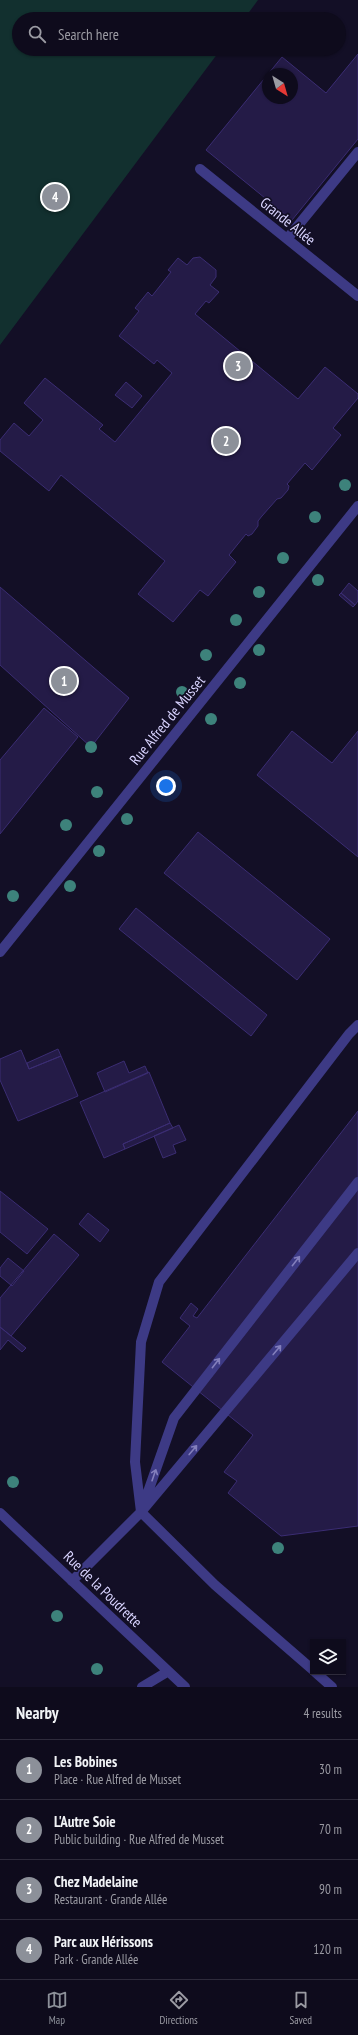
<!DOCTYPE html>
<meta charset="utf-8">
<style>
body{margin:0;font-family:"PT Sans Narrow",sans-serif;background:#1c1929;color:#f1f3f6}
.controls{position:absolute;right:12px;bottom:12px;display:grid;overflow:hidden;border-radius:0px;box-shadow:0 1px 3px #0004}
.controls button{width:36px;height:36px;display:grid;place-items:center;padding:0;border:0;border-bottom:1px solid #2e2b3b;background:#0e0b1c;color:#f1f3f6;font:20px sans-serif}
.compass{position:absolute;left:262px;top:68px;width:36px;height:36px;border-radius:50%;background:#0e0b1c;box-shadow:0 1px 3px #0004;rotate:143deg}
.you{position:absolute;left:166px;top:786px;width:14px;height:14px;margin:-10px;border:3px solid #fff;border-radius:50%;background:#1a73e8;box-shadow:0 0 0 6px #1a73e833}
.badge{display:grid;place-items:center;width:26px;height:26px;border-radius:50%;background:#8c9099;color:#fff;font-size:13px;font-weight:700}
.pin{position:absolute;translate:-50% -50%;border:2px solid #fff;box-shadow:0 1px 4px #0006}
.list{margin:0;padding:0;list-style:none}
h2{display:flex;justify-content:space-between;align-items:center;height:52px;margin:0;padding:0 16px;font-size:17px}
h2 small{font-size:13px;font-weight:400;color:#9b9ba3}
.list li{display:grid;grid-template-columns:26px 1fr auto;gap:12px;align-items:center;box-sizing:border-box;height:60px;padding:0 16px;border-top:1px solid #2e2b3b}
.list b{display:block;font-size:15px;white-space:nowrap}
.list p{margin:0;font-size:13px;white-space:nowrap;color:#9b9ba3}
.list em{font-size:13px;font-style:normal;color:#9b9ba3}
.icon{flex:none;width:22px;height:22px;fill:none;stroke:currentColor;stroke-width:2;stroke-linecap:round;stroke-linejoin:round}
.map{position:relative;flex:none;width:358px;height:1687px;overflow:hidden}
.search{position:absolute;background:#0e0b1c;box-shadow:0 1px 3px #0004;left:12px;right:12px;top:12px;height:44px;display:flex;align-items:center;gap:10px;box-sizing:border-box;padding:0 14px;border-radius:22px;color:#9b9ba3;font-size:15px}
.sheet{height:292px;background:#0e0b1c}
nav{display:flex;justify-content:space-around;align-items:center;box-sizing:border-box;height:56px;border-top:1px solid #2e2b3b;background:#0e0b1c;font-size:11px;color:#9b9ba3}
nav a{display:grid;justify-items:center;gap:2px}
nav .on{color:#8c9099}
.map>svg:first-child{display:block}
.green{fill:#12302f}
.building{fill:#241b47;stroke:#3b2d73;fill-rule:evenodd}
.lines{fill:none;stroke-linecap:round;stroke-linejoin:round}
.service{stroke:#3d3a85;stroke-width:10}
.pedestrian{stroke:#3d3a85;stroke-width:10}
.minor{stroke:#3d3a85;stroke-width:10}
.tree{fill:#3d827b}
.oneway{stroke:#837fbc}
.labels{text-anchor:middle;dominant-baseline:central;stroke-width:3.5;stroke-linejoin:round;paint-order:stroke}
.street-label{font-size:15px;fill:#d9d4ff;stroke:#130f26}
</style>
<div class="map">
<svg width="358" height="1687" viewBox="0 0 358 1687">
<rect width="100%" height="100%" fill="#130f26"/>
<path class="green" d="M0 0H258L244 19H19V49H221L0 345Z"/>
<path class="building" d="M358 54V139L292 220 206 150 282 57 326 93ZM268 74H292V98H268Z
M200 257 216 270V277L210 285 219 292 209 303 206 301 195 314 298 399 325 367 358 394V398L333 428 341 435 312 470 305 463 287 484 289 486 288 490 281 498 277 499 262 516 258 521V526L252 534 248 536 246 534 229 555 236 562 208 596 200 590 173 622 138 594 165 561 61 475 49 491 0 451V440L14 423 29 436 43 420 24 403 45 378 103 425 99 429 115 442 172 373 157 360 154 364 119 336 139 311 135 308 148 292 152 296 171 272 168 270 178 258 187 265 193 258Z
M126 382 142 396 132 408 115 395Z
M349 583 358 591V601L355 605 341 593Z
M0 587 129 698 91 747 0 665Z
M341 593 355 605 353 607 339 595Z
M44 708 78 737 0 834V760Z
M292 731 332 763 358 731V857L257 775Z
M198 832 330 939 297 980 164 873Z
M136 908 267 1015 251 1036 119 929Z
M58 1049 61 1056 29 1069 27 1063Z
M21 1050 29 1069 61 1056 78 1096 18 1121 0 1080V1059Z
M124 1061 129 1073 145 1066 148 1073 105 1092 97 1073Z
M149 1072 170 1123 123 1144 125 1149 104 1158 80 1102Z
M358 1111V1526L281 1536 228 1493 237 1481 224 1472 253 1435 162 1362 190 1326 180 1318 191 1303 198 1309 193 1316 197 1318Z
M170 1123 173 1128 125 1149 123 1144Z
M179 1125 186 1140 173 1145 176 1153 163 1158 154 1136Z
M0 1191 48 1229 27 1254 0 1232Z
M88 1213 109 1230 100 1242 79 1224Z
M54 1234 79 1255 11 1336 0 1327V1298Z
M8 1258 24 1271 12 1286 0 1276V1268Z
M0 1327 26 1348 22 1352 8 1340 0 1350Z"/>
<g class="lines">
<path class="service" d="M143 1506 174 1418 358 1182
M72 1581 141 1512 358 1253
M313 1670 215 1585 141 1512 135 1462 141 1342 159 1282 349 1034 358 1025
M315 1672 332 1687"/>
<path class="pedestrian" d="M200 169 358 296
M287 239 358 152"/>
<path class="minor" d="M0 952 358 506
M0 1513 185 1687
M142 1687 167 1672"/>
</g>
<g class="tree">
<circle cx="345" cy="485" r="6"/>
<circle cx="315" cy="517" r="6"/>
<circle cx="283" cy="558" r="6"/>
<circle cx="318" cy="580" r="6"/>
<circle cx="259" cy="592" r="6"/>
<circle cx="236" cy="620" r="6"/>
<circle cx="259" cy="650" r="6"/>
<circle cx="206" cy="655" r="6"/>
<circle cx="240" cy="683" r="6"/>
<circle cx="182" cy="692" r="6"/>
<circle cx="211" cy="719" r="6"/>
<circle cx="91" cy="747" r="6"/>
<circle cx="97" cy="792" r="6"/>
<circle cx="127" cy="819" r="6"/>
<circle cx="66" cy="825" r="6"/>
<circle cx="99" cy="851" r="6"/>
<circle cx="70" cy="886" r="6"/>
<circle cx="13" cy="896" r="6"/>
<circle cx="13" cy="1482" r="6"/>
<circle cx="278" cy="1548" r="6"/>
<circle cx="57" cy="1616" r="6"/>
<circle cx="97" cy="1669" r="6"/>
</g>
<defs><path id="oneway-shaft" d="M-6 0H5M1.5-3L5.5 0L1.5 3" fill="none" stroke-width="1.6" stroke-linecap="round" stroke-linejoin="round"/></defs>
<g class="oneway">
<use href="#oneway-shaft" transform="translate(296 1261) rotate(-52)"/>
<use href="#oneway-shaft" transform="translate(277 1350) rotate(-50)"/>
<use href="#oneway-shaft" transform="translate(216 1363) rotate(-52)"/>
<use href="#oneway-shaft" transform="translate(193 1450) rotate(-50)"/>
<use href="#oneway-shaft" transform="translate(154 1475) rotate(-71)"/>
</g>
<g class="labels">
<g class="street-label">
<text transform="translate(288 221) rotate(39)">Grande Allée</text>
<text transform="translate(167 720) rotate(-51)">Rue Alfred de Musset</text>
<text transform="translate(103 1589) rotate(44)">Rue de la Poudrette</text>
</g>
</g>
</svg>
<div class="controls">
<button><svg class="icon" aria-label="layers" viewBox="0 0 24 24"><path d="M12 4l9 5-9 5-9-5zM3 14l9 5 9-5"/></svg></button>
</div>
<svg class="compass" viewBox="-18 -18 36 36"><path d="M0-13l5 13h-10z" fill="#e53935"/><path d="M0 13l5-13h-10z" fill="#9b9ba3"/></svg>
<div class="you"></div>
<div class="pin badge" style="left:64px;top:681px">1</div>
<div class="pin badge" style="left:226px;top:441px">2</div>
<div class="pin badge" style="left:238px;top:366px">3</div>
<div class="pin badge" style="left:55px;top:197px">4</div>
<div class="search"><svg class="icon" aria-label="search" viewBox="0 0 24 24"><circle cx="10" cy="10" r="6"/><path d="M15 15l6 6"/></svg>Search here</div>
</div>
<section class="sheet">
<h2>Nearby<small>4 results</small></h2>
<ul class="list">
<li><span class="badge">1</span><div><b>Les Bobines</b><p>Place · Rue Alfred de Musset</p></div><em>30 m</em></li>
<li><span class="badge">2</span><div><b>L'Autre Soie</b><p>Public building · Rue Alfred de Musset</p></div><em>70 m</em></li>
<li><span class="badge">3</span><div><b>Chez Madelaine</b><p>Restaurant · Grande Allée</p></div><em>90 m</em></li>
<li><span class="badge">4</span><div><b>Parc aux Hérissons</b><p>Park · Grande Allée</p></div><em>120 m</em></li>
</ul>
</section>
<nav>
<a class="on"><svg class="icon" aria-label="map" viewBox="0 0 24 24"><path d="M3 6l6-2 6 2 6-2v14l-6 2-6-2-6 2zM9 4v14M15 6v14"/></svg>Map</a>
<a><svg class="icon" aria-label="directions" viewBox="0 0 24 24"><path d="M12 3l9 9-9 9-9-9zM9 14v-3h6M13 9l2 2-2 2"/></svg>Directions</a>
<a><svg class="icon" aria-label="saved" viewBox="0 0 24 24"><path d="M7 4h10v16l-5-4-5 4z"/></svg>Saved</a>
</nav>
